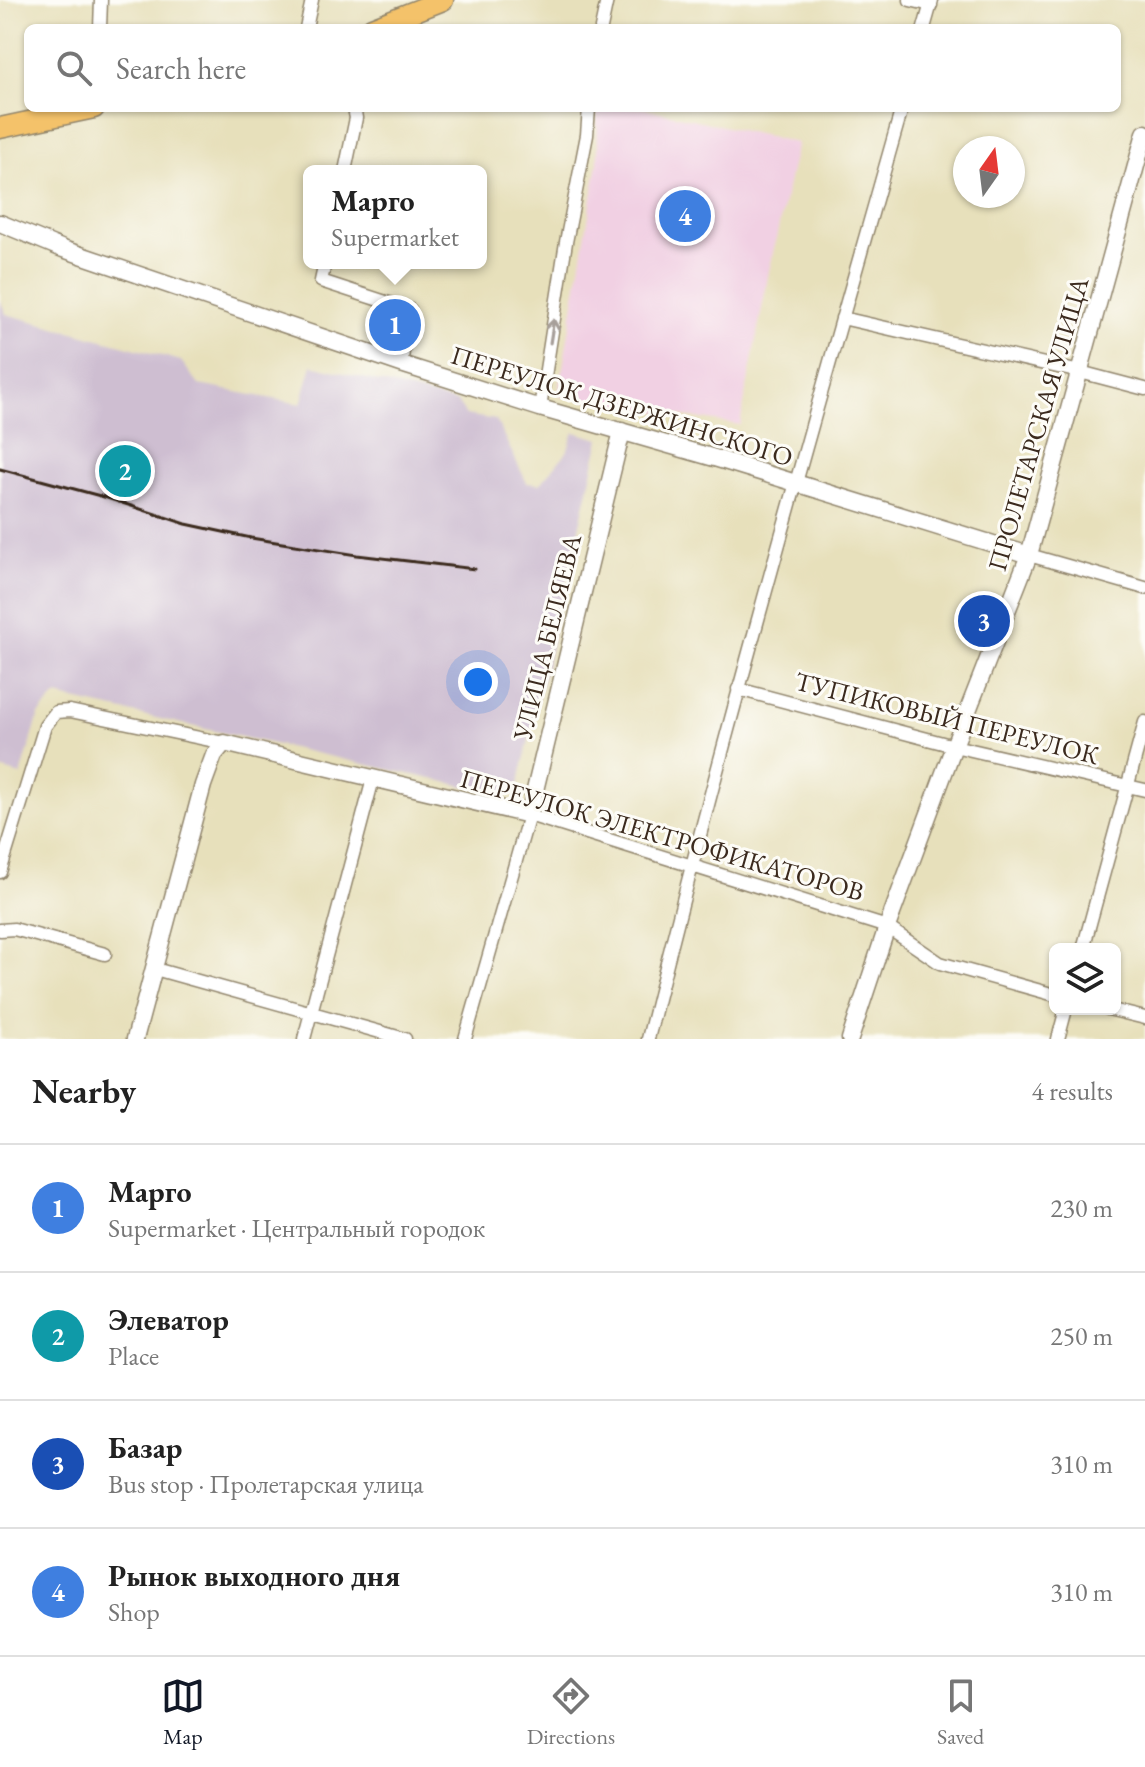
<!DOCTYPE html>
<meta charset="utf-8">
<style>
body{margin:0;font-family:"EB Garamond",serif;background:#f2f2f2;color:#222}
.controls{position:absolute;right:24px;bottom:24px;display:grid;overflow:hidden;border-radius:12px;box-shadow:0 2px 6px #0004}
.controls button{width:72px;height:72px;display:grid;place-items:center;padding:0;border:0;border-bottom:2px solid #e0e0e0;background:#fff;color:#222;font:40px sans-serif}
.compass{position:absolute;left:953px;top:136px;width:72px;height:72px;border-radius:50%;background:#fff;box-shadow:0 2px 6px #0004;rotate:14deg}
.you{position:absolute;left:478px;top:682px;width:28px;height:28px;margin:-20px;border:6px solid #fff;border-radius:50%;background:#1a73e8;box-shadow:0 0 0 12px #1a73e833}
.badge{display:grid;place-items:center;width:52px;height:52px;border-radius:50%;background:#111827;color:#fff;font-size:26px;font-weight:700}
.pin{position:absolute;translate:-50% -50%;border:4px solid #fff;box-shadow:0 2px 8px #0006}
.popup{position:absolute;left:303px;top:165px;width:184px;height:104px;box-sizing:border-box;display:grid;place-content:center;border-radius:12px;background:#fff;filter:drop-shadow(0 2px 6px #0005);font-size:26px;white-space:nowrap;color:#767676}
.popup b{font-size:30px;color:#222}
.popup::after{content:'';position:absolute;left:50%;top:100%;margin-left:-16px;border:16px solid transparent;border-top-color:#fff}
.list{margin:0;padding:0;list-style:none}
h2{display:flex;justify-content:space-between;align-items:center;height:104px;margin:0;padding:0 32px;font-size:34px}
h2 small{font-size:26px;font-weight:400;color:#767676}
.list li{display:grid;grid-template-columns:52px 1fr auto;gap:24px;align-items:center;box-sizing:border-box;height:128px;padding:0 32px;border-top:2px solid #e0e0e0}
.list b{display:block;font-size:30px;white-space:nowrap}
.list p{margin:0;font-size:26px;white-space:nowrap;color:#767676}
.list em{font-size:26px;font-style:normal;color:#767676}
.icon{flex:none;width:44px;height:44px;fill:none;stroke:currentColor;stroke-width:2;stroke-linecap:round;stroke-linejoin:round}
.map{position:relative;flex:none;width:1145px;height:1039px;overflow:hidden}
.search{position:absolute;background:#fff;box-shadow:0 2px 6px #0004;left:24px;right:24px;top:24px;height:88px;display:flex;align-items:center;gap:20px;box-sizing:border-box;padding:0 28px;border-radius:12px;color:#767676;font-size:30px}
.sheet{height:616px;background:#fff}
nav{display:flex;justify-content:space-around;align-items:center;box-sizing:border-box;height:112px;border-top:2px solid #e0e0e0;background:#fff;font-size:22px;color:#767676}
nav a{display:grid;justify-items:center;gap:4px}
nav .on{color:#111827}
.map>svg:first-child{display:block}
.built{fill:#f1d0e3}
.industrial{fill:#cebed1}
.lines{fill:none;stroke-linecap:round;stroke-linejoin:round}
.minor-casing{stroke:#91856c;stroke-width:15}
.tertiary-casing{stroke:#91856c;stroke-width:19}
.primary-casing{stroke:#91856c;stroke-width:23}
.minor{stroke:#fff;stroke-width:12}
.tertiary{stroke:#fff;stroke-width:16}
.primary{stroke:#f4c26a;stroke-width:20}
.rail{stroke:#3b2a1e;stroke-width:3}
.oneway{stroke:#a79f9a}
.labels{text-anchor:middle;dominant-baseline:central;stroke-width:6;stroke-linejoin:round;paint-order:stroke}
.street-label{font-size:26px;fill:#3b2a1e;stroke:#fdfcf7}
</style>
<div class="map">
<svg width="1145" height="1039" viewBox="0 0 1145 1039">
<rect width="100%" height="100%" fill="#fdfcf7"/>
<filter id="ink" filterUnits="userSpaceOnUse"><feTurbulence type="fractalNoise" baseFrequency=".0125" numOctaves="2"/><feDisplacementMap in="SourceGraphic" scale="16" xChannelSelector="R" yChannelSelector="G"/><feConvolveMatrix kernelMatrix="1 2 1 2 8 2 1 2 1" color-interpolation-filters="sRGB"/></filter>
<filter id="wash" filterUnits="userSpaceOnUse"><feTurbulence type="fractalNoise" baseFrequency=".006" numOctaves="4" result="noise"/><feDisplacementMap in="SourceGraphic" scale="32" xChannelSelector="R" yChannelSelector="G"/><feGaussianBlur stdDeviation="1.8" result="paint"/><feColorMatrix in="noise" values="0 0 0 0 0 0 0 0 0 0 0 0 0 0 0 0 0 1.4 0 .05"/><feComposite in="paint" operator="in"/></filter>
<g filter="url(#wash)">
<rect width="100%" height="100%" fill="#e7e0bb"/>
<path class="built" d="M597 108H643L797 143 769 271 740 425 558 396 598 162Z"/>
<path class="industrial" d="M0 300 6 314 181 361 199 385 301 404 312 365 457 402 466 415 496 420 527 483 540 484 567 452 574 432 600 439 517 790 500 794 56 696 39 715 21 775 0 769Z"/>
</g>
<g filter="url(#ink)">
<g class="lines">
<defs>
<path id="minor" d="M910 0 931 5
M100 28 101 0
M306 28 312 0
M601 28 607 0
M924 28 932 0
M345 171 356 118 354 108
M325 263 321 281 410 310 401 364
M842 318 1080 372 1145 389
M540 408 566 242 587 135 589 108
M1029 555 1145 588
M738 689 954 746 1145 790
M0 872 45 726 56 712 70 711 224 743
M0 930 14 929 105 954
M1083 949 1145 722
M155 969 405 1039
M1108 1009 1145 1018
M304 1039 373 779
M465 1039 529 815 887 927 940 963 1055 995
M648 1039C725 727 814 418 902 108
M1058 1039 1066 1009"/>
<path id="tertiary" d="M0 223 63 249 401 364 540 408 718 459 1029 555
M135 1039 203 785 214 755 224 743 529 815 622 431
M850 1039 887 927 954 746 1029 555 1145 133"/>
<path id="primary" d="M372 28 443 0
M0 128 94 108"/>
</defs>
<use href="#minor" class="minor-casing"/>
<use href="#tertiary" class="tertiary-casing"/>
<use href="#primary" class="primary-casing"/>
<use href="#minor" class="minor"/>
<use href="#tertiary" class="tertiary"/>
<use href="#primary" class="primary"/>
<path class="rail" d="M0 469 104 497 186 524 251 538 357 555 475 569"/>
</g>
<defs><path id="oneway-shaft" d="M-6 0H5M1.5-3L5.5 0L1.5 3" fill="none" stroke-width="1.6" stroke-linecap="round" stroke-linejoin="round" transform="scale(2)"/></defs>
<use class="oneway" href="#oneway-shaft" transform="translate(552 331) rotate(-81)"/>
</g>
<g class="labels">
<g class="street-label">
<text transform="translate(622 406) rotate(17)">ПЕРЕУЛОК ДЗЕРЖИНСКОГО</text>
<text transform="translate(1038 424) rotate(-74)">ПРОЛЕТАРСКАЯ УЛИЦА</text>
<text transform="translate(547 637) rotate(-76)">УЛИЦА БЕЛЯЕВА</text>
<text transform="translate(947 718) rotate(14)">ТУПИКОВЫЙ ПЕРЕУЛОК</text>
<text transform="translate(662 835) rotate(16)">ПЕРЕУЛОК ЭЛЕКТРОФИКАТОРОВ</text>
</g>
</g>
</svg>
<div class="controls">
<button><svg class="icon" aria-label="layers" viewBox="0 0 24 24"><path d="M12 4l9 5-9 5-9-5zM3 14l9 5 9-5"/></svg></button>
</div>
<svg class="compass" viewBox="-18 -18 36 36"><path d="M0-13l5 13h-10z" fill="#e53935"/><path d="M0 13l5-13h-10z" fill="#767676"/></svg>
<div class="you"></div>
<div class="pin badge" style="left:395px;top:325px;background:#3f7fe0">1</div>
<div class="popup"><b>Марго</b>Supermarket</div>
<div class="pin badge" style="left:125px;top:471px;background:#0f9aa8">2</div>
<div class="pin badge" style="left:984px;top:621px;background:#1a4fb4">3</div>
<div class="pin badge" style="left:685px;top:216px;background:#3f7fe0">4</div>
<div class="search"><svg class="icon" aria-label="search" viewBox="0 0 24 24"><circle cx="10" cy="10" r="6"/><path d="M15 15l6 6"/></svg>Search here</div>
</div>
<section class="sheet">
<h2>Nearby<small>4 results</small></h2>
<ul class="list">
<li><span class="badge" style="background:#3f7fe0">1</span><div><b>Марго</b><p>Supermarket · Центральный городок</p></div><em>230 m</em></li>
<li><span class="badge" style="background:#0f9aa8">2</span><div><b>Элеватор</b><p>Place</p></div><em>250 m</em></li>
<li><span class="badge" style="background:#1a4fb4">3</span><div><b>Базар</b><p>Bus stop · Пролетарская улица</p></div><em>310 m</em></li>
<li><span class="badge" style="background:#3f7fe0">4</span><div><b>Рынок выходного дня</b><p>Shop</p></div><em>310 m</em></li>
</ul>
</section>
<nav>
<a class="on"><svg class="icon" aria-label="map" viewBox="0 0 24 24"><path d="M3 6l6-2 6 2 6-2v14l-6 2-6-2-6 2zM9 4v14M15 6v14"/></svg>Map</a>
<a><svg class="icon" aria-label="directions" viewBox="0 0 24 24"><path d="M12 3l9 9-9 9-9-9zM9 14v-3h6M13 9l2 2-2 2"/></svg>Directions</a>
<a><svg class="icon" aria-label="saved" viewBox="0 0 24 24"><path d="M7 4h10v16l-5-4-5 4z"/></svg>Saved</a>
</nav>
